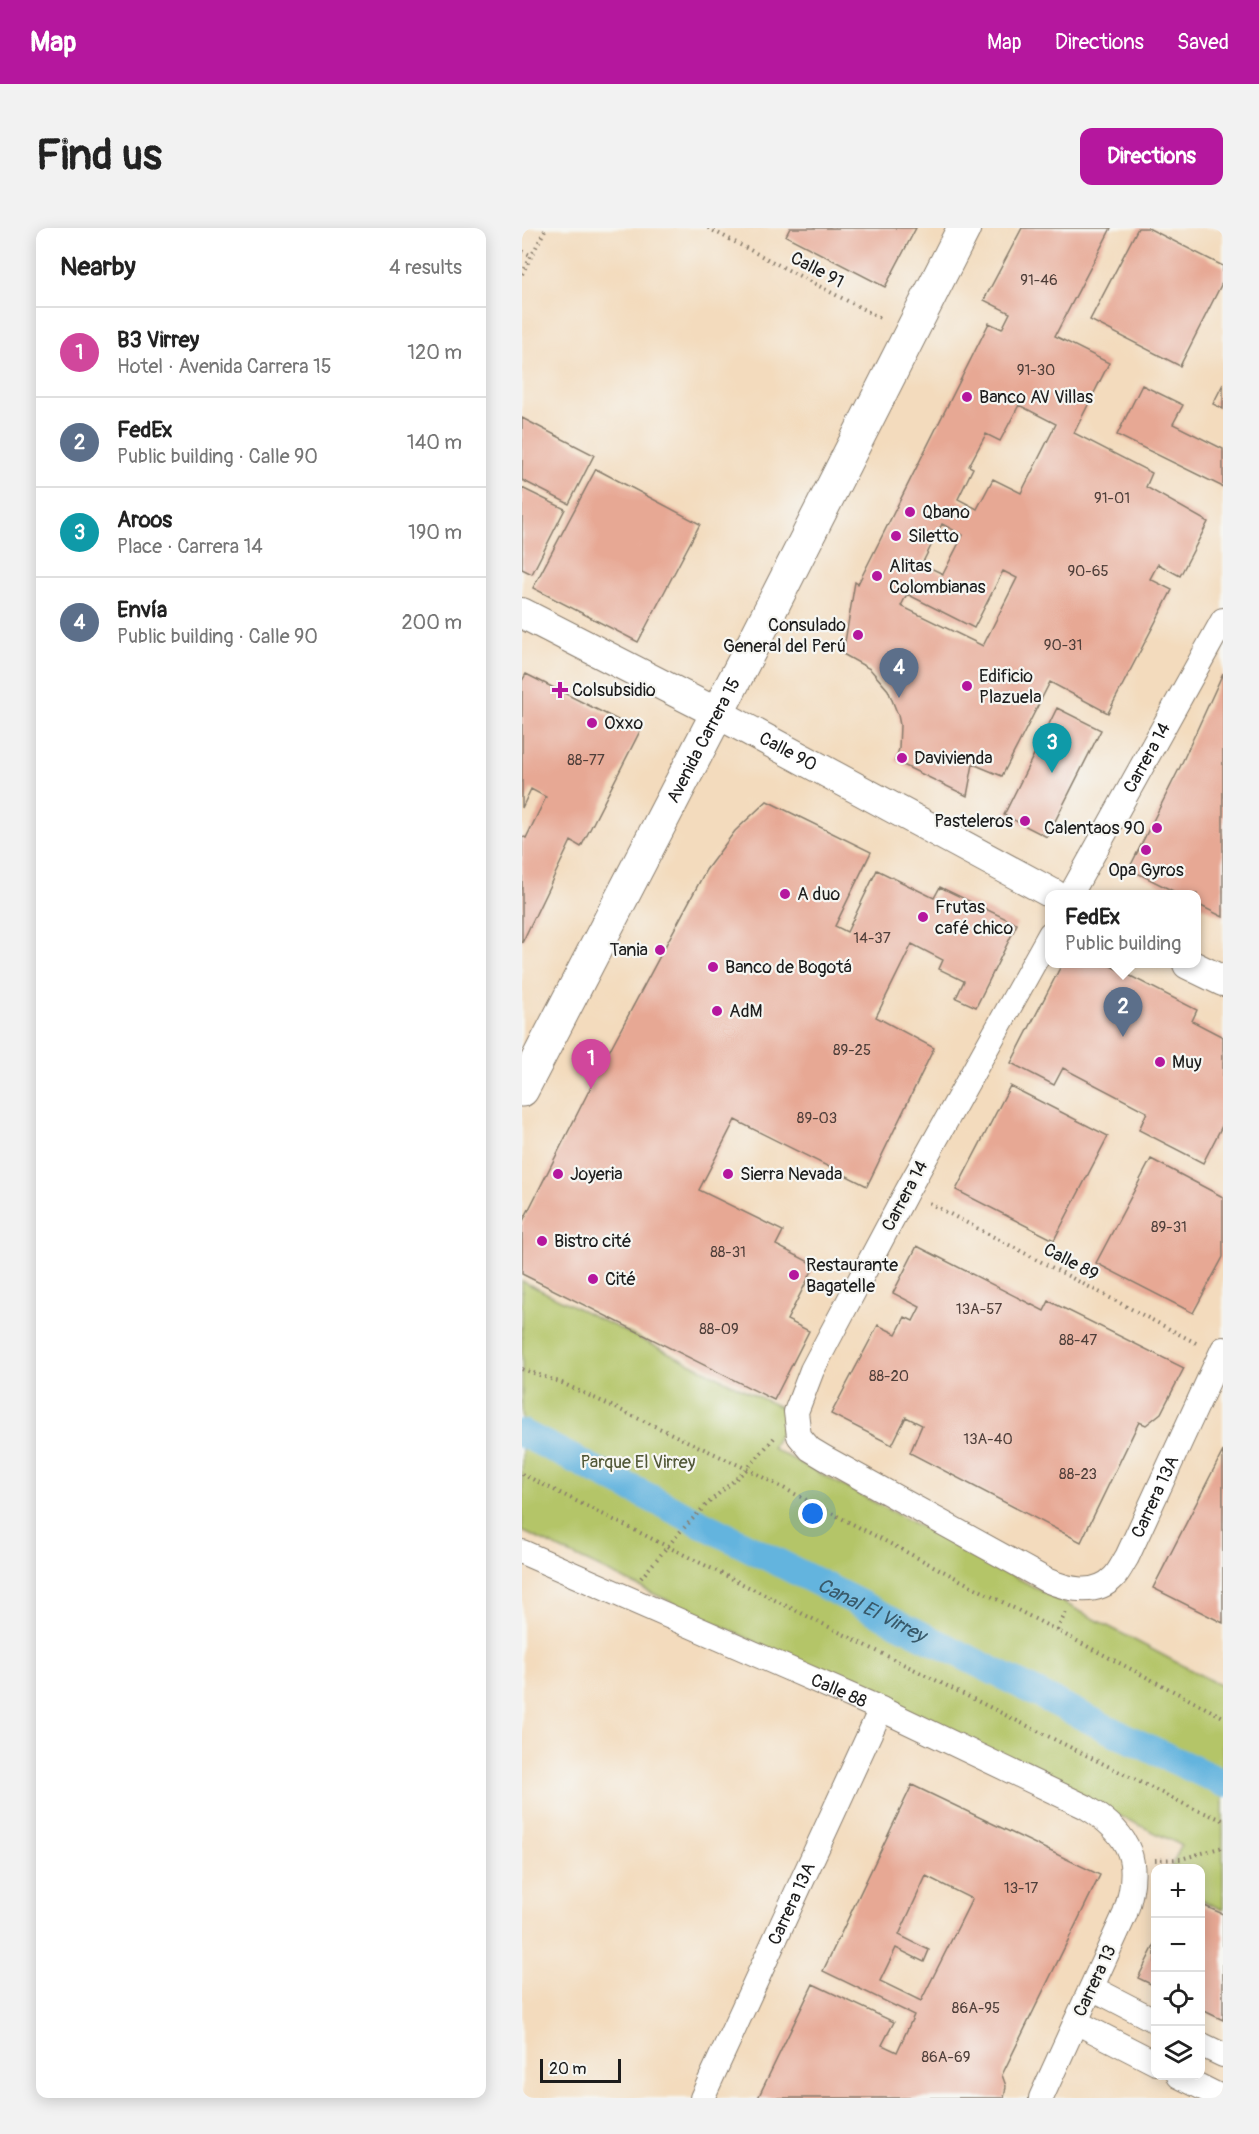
<!DOCTYPE html>
<meta charset="utf-8">
<style>
body{margin:0;font-family:Pangolin,sans-serif;background:#f2f2f2;color:#222}
.controls{position:absolute;right:18px;bottom:18px;display:grid;overflow:hidden;border-radius:12px;box-shadow:0 3px 15px #0003}
.controls button{width:54px;height:54px;display:grid;place-items:center;padding:0;border:0;border-bottom:2px solid #e0e0e0;background:#fff;color:#222;font:30px sans-serif}
.scale{position:absolute;left:18px;bottom:15px;width:81px;box-sizing:border-box;padding-left:6px;border:3px solid #1c1c1c;border-top:0;font-size:16px;line-height:21px;white-space:nowrap;color:#1c1c1c;-webkit-text-stroke:4px #f6f6f2;paint-order:stroke}
.you{position:absolute;left:291px;top:1286px;width:21px;height:21px;margin:-15px;border:4px solid #fff;border-radius:50%;background:#1a73e8;box-shadow:0 0 0 9px #1a73e833}
.badge{display:grid;place-items:center;width:39px;height:39px;border-radius:50%;background:#b5179e;color:#fff;font-size:20px;font-weight:700}
.pin{position:absolute;translate:-50% -50px;filter:drop-shadow(0 2px 3px #0008)}
.pin::after{content:'';position:absolute;top:32px;width:21px;height:18px;background:inherit;clip-path:polygon(0 0,100% 0,50% 100%)}
.popup{position:absolute;left:523px;top:662px;width:156px;height:78px;box-sizing:border-box;display:grid;place-content:center;border-radius:12px;background:#fff;filter:drop-shadow(0 2px 4px #0005);font-size:20px;white-space:nowrap;color:#767676}
.popup b{font-size:22px;color:#222}
.popup::after{content:'';position:absolute;left:50%;top:100%;margin-left:-12px;border:12px solid transparent;border-top-color:#fff}
.list{margin:0;padding:0;list-style:none}
h2{display:flex;justify-content:space-between;align-items:center;height:78px;margin:0;padding:0 24px;font-size:26px}
h2 small{font-size:20px;font-weight:400;color:#767676}
.list li{display:grid;grid-template-columns:39px 1fr auto;gap:18px;align-items:center;box-sizing:border-box;height:90px;padding:0 24px;border-top:2px solid #e0e0e0}
.list b{display:block;font-size:22px;white-space:nowrap}
.list p{margin:0;font-size:20px;white-space:nowrap;color:#767676}
.list em{font-size:20px;font-style:normal;color:#767676}
.icon{flex:none;width:33px;height:33px;fill:none;stroke:currentColor;stroke-width:2;stroke-linecap:round;stroke-linejoin:round}
.map{position:relative;flex:none;width:701px;height:1870px;overflow:hidden;border-radius:12px}
header{display:flex;align-items:center;gap:36px;box-sizing:border-box;height:84px;padding:0 30px;background:#b5179e;color:#fff}
header strong{font-size:28px}
nav{display:flex;gap:33px;margin-inline-start:auto;font-size:21px}
.intro{display:flex;align-items:center;justify-content:space-between;box-sizing:border-box;height:144px;padding:0 36px}
h1{margin:0;font-size:42px}
.button{padding:15px 27px;border-radius:12px;background:#b5179e;color:#fff;font-size:21px;font-weight:700}
main{display:flex;gap:36px;padding:0 36px}
aside{flex:1;background:#fff;border-radius:12px;box-shadow:0 3px 15px #0003}
.map>svg:first-child{display:block}
.green{fill:#b4c568;stroke:#687042;stroke-width:1.5}
.lines{fill:none;stroke-linecap:round;stroke-linejoin:round}
.canal{stroke:#63b4de;stroke-width:28}
.building{fill:#e7a894;fill-rule:evenodd}
.minor-casing{stroke:#887c6c;stroke-width:26}
.tertiary-casing{stroke:#887c6c;stroke-width:32}
.secondary-casing{stroke:#887c6c;stroke-width:35}
.path{stroke:#887c6c;stroke-width:4;stroke-dasharray:1.5 4.5;stroke-linecap:butt}
.minor{stroke:#fff;stroke-width:24}
.tertiary{stroke:#fff;stroke-width:30}
.secondary{stroke:#fff;stroke-width:33}
.poi-dot{fill:#b5179e;stroke:#f6f6f2;stroke-width:2}
.labels{text-anchor:middle;dominant-baseline:central;stroke-width:4.5;stroke-linejoin:round;paint-order:stroke}
.number-label{font-size:15px;fill:#4f3f3a}
.street-label{font-size:18px;fill:#1c1c1c;stroke:#f6f6f2}
.poi-label{font-size:18px;fill:#1c1c1c;stroke:#f6f6f2;text-anchor:start}
.park-label{font-size:18px;fill:#515737;stroke:#f6f6f2}
.water-label{font-size:20px;font-style:italic;fill:#38596a;stroke:#f6f6f2}
</style>
<header>
<strong>Map</strong>
<nav><a>Map</a><a>Directions</a><a>Saved</a></nav>
</header>
<div class="intro"><h1>Find us</h1><a class="button">Directions</a></div>
<main>
<aside>
<h2>Nearby<small>4 results</small></h2>
<ul class="list">
<li><span class="badge" style="background:#d1479c">1</span><div><b>B3 Virrey</b><p>Hotel · Avenida Carrera 15</p></div><em>120 m</em></li>
<li><span class="badge" style="background:#5c6f8a">2</span><div><b>FedEx</b><p>Public building · Calle 90</p></div><em>140 m</em></li>
<li><span class="badge" style="background:#0f9aa8">3</span><div><b>Aroos</b><p>Place · Carrera 14</p></div><em>190 m</em></li>
<li><span class="badge" style="background:#5c6f8a">4</span><div><b>Envía</b><p>Public building · Calle 90</p></div><em>200 m</em></li>
</ul>
</aside>
<div class="map">
<svg width="701" height="1870" viewBox="0 0 701 1870">
<rect width="100%" height="100%" fill="#f6f6f2"/>
<filter id="ink" filterUnits="userSpaceOnUse"><feTurbulence type="fractalNoise" baseFrequency=".0167" numOctaves="2"/><feDisplacementMap in="SourceGraphic" scale="12" xChannelSelector="R" yChannelSelector="G"/><feConvolveMatrix kernelMatrix="1 2 1 2 8 2 1 2 1" color-interpolation-filters="sRGB"/></filter>
<filter id="wash" filterUnits="userSpaceOnUse"><feTurbulence type="fractalNoise" baseFrequency=".008" numOctaves="4" result="noise"/><feDisplacementMap in="SourceGraphic" scale="24" xChannelSelector="R" yChannelSelector="G"/><feGaussianBlur stdDeviation="1.35" result="paint"/><feColorMatrix in="noise" values="0 0 0 0 0 0 0 0 0 0 0 0 0 0 0 0 0 1.4 0 .05"/><feComposite in="paint" operator="in"/></filter>
<g filter="url(#wash)">
<rect width="100%" height="100%" fill="#f3dbbd"/>
<path class="green" d="M0 1053 270 1185 250 1220 701 1459V1682L679 1672 678 1640H649L659 1617 0 1303Z"/>
<g class="lines">
<path class="canal" id="s1" d="M0 1205 586 1501 701 1555"/>
</g>
<g id="blocks">
<path class="building" d="M268 0H394L363 59 264 8Z
M500 0H589L533 108 587 135 552 205 630 245 624 259 686 294 658 348 636 336 628 351 650 362 586 485 528 454 480 548 451 536 445 568 373 533 377 521 378 497 376 487 366 462 348 441 321 426 333 354 336 356 467 95 480 101 488 85 462 72ZM497 177 534 196 499 265 471 251 455 281 436 271 451 240 447 238 464 206 478 213ZM420 296 441 307 421 346 400 336ZM481 343 495 350 461 418 379 378 385 366 452 400Z
M616 0H626L701 38V53L658 138 568 92Z
M701 156V181L691 176Z
M620 157 661 177 651 196 701 221V259L595 207Z
M0 190 72 227 47 276 0 252Z
M74 241 178 296 116 414 11 360Z
M0 260 43 281 10 346 0 341Z
M701 445V689L675 676V666H657L607 641 658 539Z
M4 446 118 503 59 619 49 613 0 715V608L4 610 24 569 9 561 0 580V453Z
M535 480 579 502 525 609 482 587Z
M245 573 349 624 313 698 325 704 355 642 412 670 418 659 495 696 454 779 434 770 442 753 417 741 421 732 390 716 354 789 412 820 345 958 213 892 177 962 261 1003 254 1017 293 1037 265 1092 287 1103 252 1172 0 1046V995L84 829 184 642 213 603Z
M540 736H585L675 782 670 793 701 809V896L681 935 617 902 625 884 541 840 532 857 489 835Z
M488 858 586 908 532 1012 434 962Z
M629 931 701 969V1029L671 1085 574 1035Z
M395 1018 522 1083 527 1073 662 1140 639 1185 624 1197 617 1194 559 1314 388 1225 400 1197 384 1189 370 1217 309 1186 356 1097 374 1106 383 1089 391 1093 398 1079 371 1065Z
M701 1223V1395L631 1360Z
M390 1557 578 1647 480 1847 484 1858 482 1870H236L291 1756 372 1794 360 1817 375 1824 392 1787 301 1743ZM404 1648 450 1671 399 1773 358 1753 374 1720 402 1734 407 1722 377 1707Z
M678 1676 701 1686V1792L678 1781Z
M633 1716V1758L616 1750Z"/>
</g>
</g>
<g filter="url(#ink)">
<use href="#blocks" fill-opacity="0" stroke="#887c6c" stroke-width="1.5"/>
<g class="lines">
<defs>
<g id="minor">
<path id="s2" d="M549 666 701 392"/>
<path id="s3" d="M528 706 385 963 290 1142 274 1184 277 1208 288 1221 303 1230 524 1352C545 1361 573 1369 592 1349 597 1344 601 1335 605 1329L701 1121"/>
<path id="s4" d="M0 1324 359 1481 564 1579C610 1607 620 1635 603 1686L519 1870"/>
<path d="M570 1760 634 1793"/>
<path d="M554 1794 634 1835"/>
<path d="M678 1816 701 1827"/>
<path d="M657 1848 701 1870"/>
<path id="s5" d="M180 1870 359 1481"/>
</g>
<g id="tertiary">
<path id="s6" d="M0 385 195 485 531 666"/>
<path d="M666 736 701 753"/>
</g>
<g id="secondary">
<path id="s7" d="M0 862 228 422 442 0"/>
</g>
</defs>
<use href="#minor" class="minor-casing"/>
<use href="#tertiary" class="tertiary-casing"/>
<use href="#secondary" class="secondary-casing"/>
<path class="path" d="M186 0 360 91
M0 23 10 28
M0 46 24 0
M407 975 676 1116
M0 1141 40 1155 225 1241 701 1489
M0 1246 670 1580 701 1592
M119 1350 157 1305 184 1277 225 1241 252 1210
M535 1402 544 1384
M633 1632 659 1631 701 1619"/>
<use href="#minor" class="minor"/>
<use href="#tertiary" class="tertiary"/>
<use href="#secondary" class="secondary"/>
</g>
</g>
<g class="poi-dot">
<circle cx="445" cy="169" r="6"/>
<circle cx="388" cy="284" r="6"/>
<circle cx="374" cy="308" r="6"/>
<circle cx="355" cy="348" r="6"/>
<circle cx="336" cy="407" r="6"/>
<circle cx="445" cy="458" r="6"/>
<path d="M35 453h6v6h6v6h-6v6h-6v-6h-6v-6h6z"/>
<circle cx="70" cy="495" r="6"/>
<circle cx="380" cy="530" r="6"/>
<circle cx="503" cy="593" r="6"/>
<circle cx="635" cy="600" r="6"/>
<circle cx="624" cy="622" r="6"/>
<circle cx="263" cy="666" r="6"/>
<circle cx="401" cy="689" r="6"/>
<circle cx="138" cy="722" r="6"/>
<circle cx="191" cy="739" r="6"/>
<circle cx="195" cy="783" r="6"/>
<circle cx="638" cy="834" r="6"/>
<circle cx="36" cy="946" r="6"/>
<circle cx="206" cy="946" r="6"/>
<circle cx="20" cy="1013" r="6"/>
<circle cx="272" cy="1047" r="6"/>
<circle cx="71" cy="1051" r="6"/>
</g>
<g class="labels">
<g class="number-label">
<text x="517" y="52">91-46</text>
<text x="514" y="142">91-30</text>
<text x="590" y="270">91-01</text>
<text x="566" y="343">90-65</text>
<text x="541" y="417">90-31</text>
<text x="64" y="532">88-77</text>
<text x="350" y="710">14-37</text>
<text x="330" y="822">89-25</text>
<text x="295" y="890">89-03</text>
<text x="647" y="999">89-31</text>
<text x="206" y="1024">88-31</text>
<text x="457" y="1081">13A-57</text>
<text x="197" y="1101">88-09</text>
<text x="556" y="1112">88-47</text>
<text x="367" y="1148">88-20</text>
<text x="466" y="1211">13A-40</text>
<text x="556" y="1246">88-23</text>
<text x="499" y="1660">13-17</text>
<text x="454" y="1780">86A-95</text>
<text x="424" y="1829">86A-69</text>
</g>
<g class="street-label">
<text transform="translate(295 42) rotate(28)">Calle 91</text>
<text stroke="none"><textPath href="#s7" startOffset="394">Avenida Carrera 15</textPath></text>
<text stroke="none"><textPath href="#s6" startOffset="300">Calle 90</textPath></text>
<text stroke="none"><textPath href="#s2" startOffset="156">Carrera 14</textPath></text>
<text transform="translate(383 968) rotate(-62)">Carrera 14</text>
<text transform="translate(549 1034) rotate(28)">Calle 89</text>
<text stroke="none"><textPath href="#s3" startOffset="1016">Carrera 13A</textPath></text>
<text stroke="none"><textPath href="#s4" startOffset="346">Calle 88</textPath></text>
<text stroke="none"><textPath href="#s5" startOffset="214">Carrera 13A</textPath></text>
<text transform="translate(573 1753) rotate(-65)">Carrera 13</text>
</g>
<g class="poi-label">
<text x="457" y="169">Banco AV Villas</text>
<text x="400" y="284">Qbano</text>
<text x="386" y="308">Siletto</text>
<text x="367" y="338">Alitas<tspan x="367" dy="21">Colombianas</tspan></text>
<text x="324" y="397" text-anchor="end">Consulado<tspan x="324" dy="21">General del Perú</tspan></text>
<text x="457" y="448">Edificio<tspan x="457" dy="21">Plazuela</tspan></text>
<text x="50" y="462">Colsubsidio</text>
<text x="82" y="495">Oxxo</text>
<text x="392" y="530">Davivienda</text>
<text x="491" y="593" text-anchor="end">Pasteleros</text>
<text x="623" y="600" text-anchor="end">Calentaos 90</text>
<text x="624" y="642" text-anchor="middle">Opa Gyros</text>
<text x="275" y="666">A duo</text>
<text x="413" y="679">Frutas<tspan x="413" dy="21">café chico</tspan></text>
<text x="126" y="722" text-anchor="end">Tania</text>
<text x="203" y="739">Banco de Bogotá</text>
<text x="207" y="783">AdM</text>
<text x="650" y="834">Muy</text>
<text x="48" y="946">Joyeria</text>
<text x="218" y="946">Sierra Nevada</text>
<text x="32" y="1013">Bistro cité</text>
<text x="284" y="1037">Restaurante<tspan x="284" dy="21">Bagatelle</tspan></text>
<text x="83" y="1051">Cité</text>
</g>
<g class="park-label">
<text x="116" y="1234">Parque El Virrey</text>
</g>
<g class="water-label">
<text stroke="none"><textPath href="#s1" startOffset="392">Canal El Virrey</textPath></text>
</g>
</g>
</svg>
<div class="controls">
<button>+</button>
<button>−</button>
<button><svg class="icon" aria-label="locate" viewBox="0 0 24 24"><circle cx="12" cy="12" r="6"/><path d="M12 2v4M12 18v4M2 12h4M18 12h4"/></svg></button>
<button><svg class="icon" aria-label="layers" viewBox="0 0 24 24"><path d="M12 4l9 5-9 5-9-5zM3 14l9 5 9-5"/></svg></button>
</div>
<div class="scale">20 m</div>
<div class="you"></div>
<div class="pin badge" style="left:69px;top:861px;background:#d1479c">1</div>
<div class="pin badge" style="left:601px;top:809px;background:#5c6f8a">2</div>
<div class="popup"><b>FedEx</b>Public building</div>
<div class="pin badge" style="left:530px;top:545px;background:#0f9aa8">3</div>
<div class="pin badge" style="left:377px;top:470px;background:#5c6f8a">4</div>
</div>
</main>
